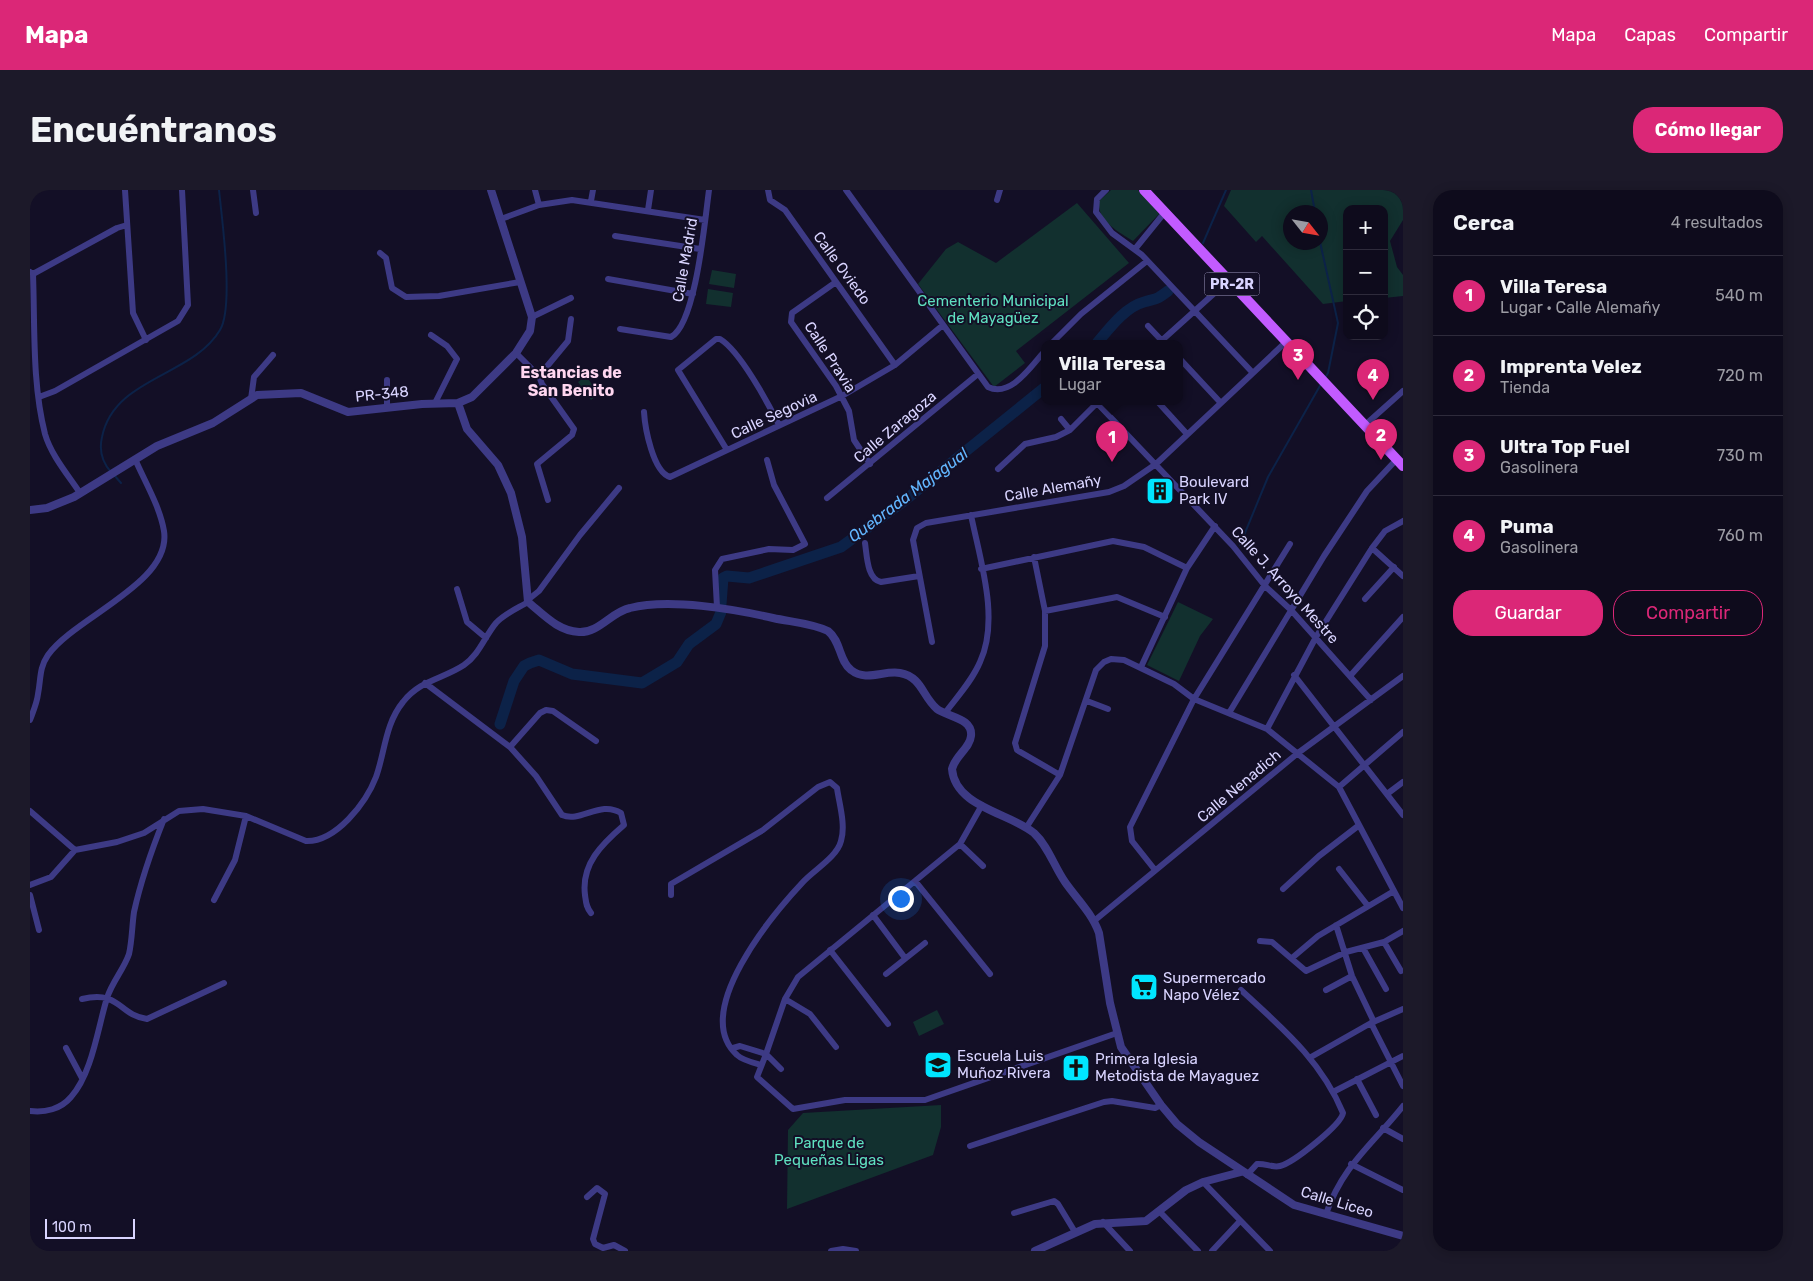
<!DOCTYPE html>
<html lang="es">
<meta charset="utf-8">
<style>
body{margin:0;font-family:Rubik,sans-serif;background:#1c1929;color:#f1f3f6}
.controls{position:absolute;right:15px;top:15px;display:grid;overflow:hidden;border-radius:10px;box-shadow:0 2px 12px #0003}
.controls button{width:45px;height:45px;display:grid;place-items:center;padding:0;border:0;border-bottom:1px solid #2e2b3b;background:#0e0b1c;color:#f1f3f6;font:25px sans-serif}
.compass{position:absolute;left:1253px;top:15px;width:45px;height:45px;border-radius:50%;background:#0e0b1c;box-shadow:0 2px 12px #0003;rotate:121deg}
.scale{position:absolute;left:15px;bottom:12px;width:90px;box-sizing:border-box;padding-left:5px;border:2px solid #d9d4ff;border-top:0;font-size:14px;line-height:18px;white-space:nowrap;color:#d9d4ff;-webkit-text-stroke:4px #130f26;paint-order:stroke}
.you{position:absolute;left:870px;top:708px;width:18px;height:18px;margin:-12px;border:4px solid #fff;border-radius:50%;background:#1a73e8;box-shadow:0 0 0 8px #1a73e833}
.badge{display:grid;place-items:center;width:32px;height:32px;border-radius:50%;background:#db2777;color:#fff;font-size:16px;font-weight:700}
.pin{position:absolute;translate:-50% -41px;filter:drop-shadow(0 1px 2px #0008)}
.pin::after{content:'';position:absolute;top:26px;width:18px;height:15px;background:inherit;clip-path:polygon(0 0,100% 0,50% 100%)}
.popup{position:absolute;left:1011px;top:150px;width:142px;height:65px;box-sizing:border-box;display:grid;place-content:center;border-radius:10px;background:#0e0b1c;filter:drop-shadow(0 1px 4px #0005);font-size:16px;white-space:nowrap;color:#9b9ba3}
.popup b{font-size:19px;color:#f1f3f6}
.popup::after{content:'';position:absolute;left:50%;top:100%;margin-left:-10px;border:10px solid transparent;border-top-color:#0e0b1c}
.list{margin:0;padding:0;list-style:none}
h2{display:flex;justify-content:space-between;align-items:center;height:65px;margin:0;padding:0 20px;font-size:21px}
h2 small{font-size:16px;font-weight:400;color:#9b9ba3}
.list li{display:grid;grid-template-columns:32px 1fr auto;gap:15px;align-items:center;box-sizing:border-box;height:80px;padding:0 20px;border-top:1px solid #2e2b3b}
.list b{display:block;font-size:19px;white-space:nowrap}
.list p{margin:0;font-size:16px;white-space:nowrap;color:#9b9ba3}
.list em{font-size:16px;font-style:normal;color:#9b9ba3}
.actions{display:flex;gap:10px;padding:15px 20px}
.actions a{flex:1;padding:11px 0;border:1px solid #db2777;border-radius:20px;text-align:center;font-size:18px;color:#db2777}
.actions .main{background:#db2777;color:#fff}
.icon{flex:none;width:28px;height:28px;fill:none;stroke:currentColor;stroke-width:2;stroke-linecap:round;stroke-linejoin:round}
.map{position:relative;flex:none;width:1373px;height:1061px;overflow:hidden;border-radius:20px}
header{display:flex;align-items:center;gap:30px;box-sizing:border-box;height:70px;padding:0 25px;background:#db2777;color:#fff}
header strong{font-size:24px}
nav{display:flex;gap:28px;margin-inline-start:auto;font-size:18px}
.intro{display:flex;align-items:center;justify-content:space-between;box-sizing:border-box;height:120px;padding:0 30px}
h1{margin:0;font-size:35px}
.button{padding:12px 22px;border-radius:20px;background:#db2777;color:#fff;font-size:18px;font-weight:700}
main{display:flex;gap:30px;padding:0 30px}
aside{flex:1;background:#0e0b1c;border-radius:20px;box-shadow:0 2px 12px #0003}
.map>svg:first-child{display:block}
.green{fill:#12302f;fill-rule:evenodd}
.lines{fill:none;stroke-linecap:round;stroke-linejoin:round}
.stream{stroke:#0c2248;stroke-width:2}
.river{stroke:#0c2248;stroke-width:11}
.minor{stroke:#3d3a85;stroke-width:6}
.tertiary{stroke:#3d3a85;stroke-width:8}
.primary{stroke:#c25bff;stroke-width:10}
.labels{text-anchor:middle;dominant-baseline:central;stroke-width:4;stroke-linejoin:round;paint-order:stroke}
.shield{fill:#130f26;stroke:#9e99be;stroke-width:1}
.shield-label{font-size:14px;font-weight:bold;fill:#d9d4ff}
.street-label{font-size:15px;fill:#d9d4ff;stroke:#130f26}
.park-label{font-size:15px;fill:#5fe0c0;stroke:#130f26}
.poi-label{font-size:15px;fill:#d9d4ff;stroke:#130f26;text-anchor:start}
.neighbourhood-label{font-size:16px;font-weight:bold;fill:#ffd6f0;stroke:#130f26}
.water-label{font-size:16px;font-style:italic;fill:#62b6ff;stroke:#130f26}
</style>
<header>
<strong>Mapa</strong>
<nav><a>Mapa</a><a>Capas</a><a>Compartir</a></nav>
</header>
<div class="intro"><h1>Encuéntranos</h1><a class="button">Cómo llegar</a></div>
<main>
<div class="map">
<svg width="1373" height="1061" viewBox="0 0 1373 1061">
<rect width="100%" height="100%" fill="#130f26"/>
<path class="green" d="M1081 0H1108L1130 23 1103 51C1088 41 1067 31 1069 11Z
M1201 0H1373V30L1360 51 1367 77 1373 85V106L1354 108V19H1317V111L1293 114 1232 46 1226 52 1194 16ZM1260 22H1290V52H1260Z
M1047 13 1099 73 986 161 995 173 964 197 888 94 916 59 928 52 966 73Z
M682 80 706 84 704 98 679 94Z
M678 99 703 103 701 117 676 114Z
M556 186 569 204 561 210 548 192Z
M1148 412 1183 429 1170 446 1149 491 1117 475Z
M907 820 914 834 889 846 883 832Z
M911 915V937L903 965 757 1019 758 940 773 923Z"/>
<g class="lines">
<path class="stream" d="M1281 0 1285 22
M1290 52 1308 133 1298 183 1295 188
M1173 53 1196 0
M81 282C72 272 69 260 72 247 84 187 162 187 190 140 204 117 192 29 189 0
M84 285 91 293
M1210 355 1238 287 1291 194"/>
<path class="river" d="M1067 153C1079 139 1095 117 1114 112 1128 108 1126 110 1138 101
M691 414 693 388 697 386 719 388 811 357 874 311 1014 198
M470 534 484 491 494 476 500 473 509 470 542 484 612 493 647 472 659 454 686 434 691 422"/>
<path class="minor" d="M95 0 103 123 116 150
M223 0 226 23
M505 0 509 15
M738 0 740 10 755 20 865 175
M816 0 958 197C981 208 1001 176 1014 162
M1076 0 1067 9 1066 22 1082 43 1112 65 1222 182
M967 10 970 0
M561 11 563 0
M618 20 621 0
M471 29 509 15 542 10 675 30
M585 46 670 59
M1105 59 1135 22
M350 63 356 68 362 98 376 107 409 106 490 92
M0 82 3 84C5 137 2 193 15 244 21 265 38 285 50 303
M3 84 87 38 97 35
M578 89 663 104
M806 92 762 123 761 132 806 196 819 221 824 250 840 274
M502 127 541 108
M1118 136 1134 153
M590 139 641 147C666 134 675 29 679 0
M401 145 417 156 427 169 405 213
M1022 153 1051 124 1117 71
M1129 153 1199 90
M486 163 509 186
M1150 169 1190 212
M9 207 25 201 148 131 158 115 152 0
M221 209 224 187 243 165
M1127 211 1157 244
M1067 213 1203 356 1235 396 1261 420 1341 510
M357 217V190
M614 222C615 238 623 282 640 287L812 206 865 175 913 135
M1031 229 1040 240
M1335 235 1373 201
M697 260 648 180 686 149H690C710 161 738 213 749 235
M968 279 995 254 1026 247 1040 240 1069 211
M797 308 948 184
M518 310 507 274 542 245 544 239 512 194 509 186 538 151 541 129
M835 353C837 366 837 389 851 392L889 386
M1342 358 1373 386
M1004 367 1015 421V456L985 553 987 560 1030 585
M951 379 1083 351 1114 357 1157 378
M427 399 437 432 456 448
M499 409 509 401 550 345 589 298
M1335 409 1364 377
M687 417 685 380 692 369 739 359 763 360 775 354 744 295 737 270
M1015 421 1087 407 1135 427
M902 452 883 350 887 338 896 333 1079 302 1094 296 1126 274 1257 151
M1111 477 1157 378 1185 336
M1264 485 1373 625
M1320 486 1373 427
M395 493 480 557 506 586 532 625C551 633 570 610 591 623L594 635C572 654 551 674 555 705 556 712 556 717 561 723
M1057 511 1078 519
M915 523C927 507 942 491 950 472 970 429 950 370 941 325
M1199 523 1294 366 1337 301 1367 269
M0 530C3 522 7 513 8 504 11 489 9 478 18 465 45 427 142 393 134 341 130 317 115 292 105 269
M1237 539 1286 447 1342 358 1355 341 1373 331
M480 557 510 523 516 520 523 521 566 551
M1309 597 1373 542
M1357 604 1373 592
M0 621 45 660
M996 638 1030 585 1066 480 1074 472 1081 469 1094 470 1144 494 1164 509 1237 539 1309 597 1373 718
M930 654 953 676
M1309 679 1338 716
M1125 680 1102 651 1100 637 1164 509 1260 354
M885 691 960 784
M0 695 21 687 45 660 87 652 114 643 149 621 173 619 216 626 276 651C306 652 336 613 346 587 355 562 355 534 373 512 390 490 413 489 434 475 449 465 455 446 466 433 474 424 488 418 498 412
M1253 699 1289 666 1328 636
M0 705 9 740
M641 705V694L733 640 788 597 800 592 807 598C809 613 816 635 811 651 807 667 784 680 773 692 743 724 660 822 707 865 712 870 724 873 731 875
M184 710 205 670 216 626
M843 725 875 768
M1064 731 1268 563 1373 486
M1306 735 1322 786 1344 832
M1230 751 1242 752 1276 781 1316 762 1354 752 1373 741
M1354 752 1371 781
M1333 758 1356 799
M800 760 858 834
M1262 768 1288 746 1364 701
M856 784 895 753
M1211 800C1252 838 1291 870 1313 923 1311 935 1263 973 1250 976 1242 978 1235 973 1227 974L1217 985
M1296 800 1322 786
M52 809C91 800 88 825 117 829L194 793
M755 809 780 824 806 857
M1341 833 1373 896
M36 858 52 888
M703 858 710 856 736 864 727 887 763 919 815 910H895L1087 843
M1281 867 1341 833 1373 819
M751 879 736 864 755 809 768 787 930 654 952 615
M1327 889 1346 925
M1303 902 1373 866
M0 921C15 923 31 919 41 907 62 884 68 837 77 808 82 792 94 779 99 764 102 751 102 736 104 722 111 690 122 659 134 629
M1353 938 1373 949
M940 956 1074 912 1082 911 1125 918 1131 915
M1321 974 1373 1000
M1173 992 1240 1061
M557 1007 567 998 575 1004 563 1049 565 1054 573 1058 584 1055 595 1061
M1130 1022 1168 1061
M984 1023 1024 1011 1028 1014 1045 1042
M1296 1024C1313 975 1342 955 1373 916
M1073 1032 1100 1061
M801 1061 813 1059 826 1061
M1182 1061 1210 1031"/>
<path class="tertiary" d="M428 213 437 239 468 275 481 303 492 347 498 412C514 425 528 441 549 442 569 443 581 422 600 418 639 408 704 419 743 428 761 432 781 433 798 441 811 451 809 471 821 480 836 492 854 480 870 483 892 487 892 506 907 519 918 527 943 528 941 546 940 558 925 566 922 579 925 617 980 623 1004 643 1018 656 1024 676 1035 692 1046 708 1062 723 1069 743L1080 813 1091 857 1131 915 1147 934 1169 952 1264 1015 1373 1046
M0 320 17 318 44 307 127 256 183 233 227 205 271 203 318 222 392 214 428 213 442 207 486 163 500 141 502 127 461 0
M1005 1061 1065 1034 1116 1031 1156 1000 1173 992 1211 982"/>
<path class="primary" d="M1114 0 1373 276"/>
</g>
<defs>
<symbol id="building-square" viewBox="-11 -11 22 22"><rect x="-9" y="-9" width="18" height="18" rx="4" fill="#00e5ff" stroke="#130f26"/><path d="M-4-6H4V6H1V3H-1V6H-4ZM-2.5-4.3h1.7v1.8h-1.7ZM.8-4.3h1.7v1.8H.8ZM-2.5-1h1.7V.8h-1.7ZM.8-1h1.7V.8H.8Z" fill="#111"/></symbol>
<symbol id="supermarket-square" viewBox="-11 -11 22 22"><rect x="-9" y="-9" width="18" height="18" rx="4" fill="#00e5ff" stroke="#130f26"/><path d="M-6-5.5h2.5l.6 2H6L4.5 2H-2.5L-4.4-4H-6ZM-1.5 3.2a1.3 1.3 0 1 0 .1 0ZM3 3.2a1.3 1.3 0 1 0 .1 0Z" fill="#111"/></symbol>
<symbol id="school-square" viewBox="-11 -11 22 22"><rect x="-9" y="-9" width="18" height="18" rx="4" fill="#00e5ff" stroke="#130f26"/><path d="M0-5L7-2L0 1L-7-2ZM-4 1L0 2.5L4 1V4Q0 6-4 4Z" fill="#111"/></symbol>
<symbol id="church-square" viewBox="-11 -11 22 22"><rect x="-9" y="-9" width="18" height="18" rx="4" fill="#00e5ff" stroke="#130f26"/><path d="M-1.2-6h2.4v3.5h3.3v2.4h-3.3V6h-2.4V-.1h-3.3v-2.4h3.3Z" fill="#111"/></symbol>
</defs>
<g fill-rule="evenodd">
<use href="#building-square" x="1114" y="285" width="32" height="32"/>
<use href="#supermarket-square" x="1098" y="781" width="32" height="32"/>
<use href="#school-square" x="892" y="859" width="32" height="32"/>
<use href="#church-square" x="1030" y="862" width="32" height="32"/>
</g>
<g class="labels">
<rect class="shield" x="1174.5" y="82.5" width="55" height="23" rx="4"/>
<g class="shield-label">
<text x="1202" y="94">PR-2R</text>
</g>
<g class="street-label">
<text transform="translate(655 70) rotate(-80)">Calle Madrid</text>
<text transform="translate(812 78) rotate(54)">Calle Oviedo</text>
<text transform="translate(800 167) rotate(57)">Calle Pravia</text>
<text transform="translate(352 204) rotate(-6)">PR-348</text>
<text transform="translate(744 225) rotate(-25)">Calle Segovia</text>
<text transform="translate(865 237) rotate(-40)">Calle Zaragoza</text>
<text transform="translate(1023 298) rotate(-10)">Calle Alemañy</text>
<text transform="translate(1255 395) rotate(48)">Calle J. Arroyo Mestre</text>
<text transform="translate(1209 596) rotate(-40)">Calle Nenadich</text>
<text transform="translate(1307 1012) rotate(17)">Calle Liceo</text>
</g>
<g class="park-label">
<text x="963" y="111">Cementerio Municipal<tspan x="963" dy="17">de Mayagüez</tspan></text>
<text x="799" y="953">Parque de<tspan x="799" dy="17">Pequeñas Ligas</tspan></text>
</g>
<g class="poi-label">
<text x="1149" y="292">Boulevard<tspan x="1149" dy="17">Park IV</tspan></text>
<text x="1133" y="788">Supermercado<tspan x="1133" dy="17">Napo Vélez</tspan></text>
<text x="927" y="866">Escuela Luis<tspan x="927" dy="17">Muñoz Rivera</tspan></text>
<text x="1065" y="869">Primera Iglesia<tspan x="1065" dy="17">Metodista de Mayaguez</tspan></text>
</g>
<g class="neighbourhood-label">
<text x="541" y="182">Estancias de<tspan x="541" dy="18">San Benito</tspan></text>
</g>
<g class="water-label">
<text transform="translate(878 305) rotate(-37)">Quebrada Majagual</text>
</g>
</g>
</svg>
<div class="controls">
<button>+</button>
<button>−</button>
<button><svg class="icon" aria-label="locate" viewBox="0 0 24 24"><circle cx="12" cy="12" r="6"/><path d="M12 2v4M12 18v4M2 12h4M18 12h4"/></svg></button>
</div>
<svg class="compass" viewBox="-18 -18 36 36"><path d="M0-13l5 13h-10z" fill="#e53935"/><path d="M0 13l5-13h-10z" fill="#9b9ba3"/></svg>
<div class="scale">100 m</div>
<div class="you"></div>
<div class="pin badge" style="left:1082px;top:272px">1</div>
<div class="popup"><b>Villa Teresa</b>Lugar</div>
<div class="pin badge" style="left:1351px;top:270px">2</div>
<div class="pin badge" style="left:1268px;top:190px">3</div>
<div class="pin badge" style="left:1343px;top:210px">4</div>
</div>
<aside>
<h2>Cerca<small>4 resultados</small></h2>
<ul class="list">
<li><span class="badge">1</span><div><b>Villa Teresa</b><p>Lugar · Calle Alemañy</p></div><em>540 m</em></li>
<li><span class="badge">2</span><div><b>Imprenta Velez</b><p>Tienda</p></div><em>720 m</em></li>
<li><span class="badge">3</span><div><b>Ultra Top Fuel</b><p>Gasolinera</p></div><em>730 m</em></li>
<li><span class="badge">4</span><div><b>Puma</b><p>Gasolinera</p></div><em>760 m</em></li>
</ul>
<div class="actions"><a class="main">Guardar</a><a>Compartir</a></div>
</aside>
</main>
